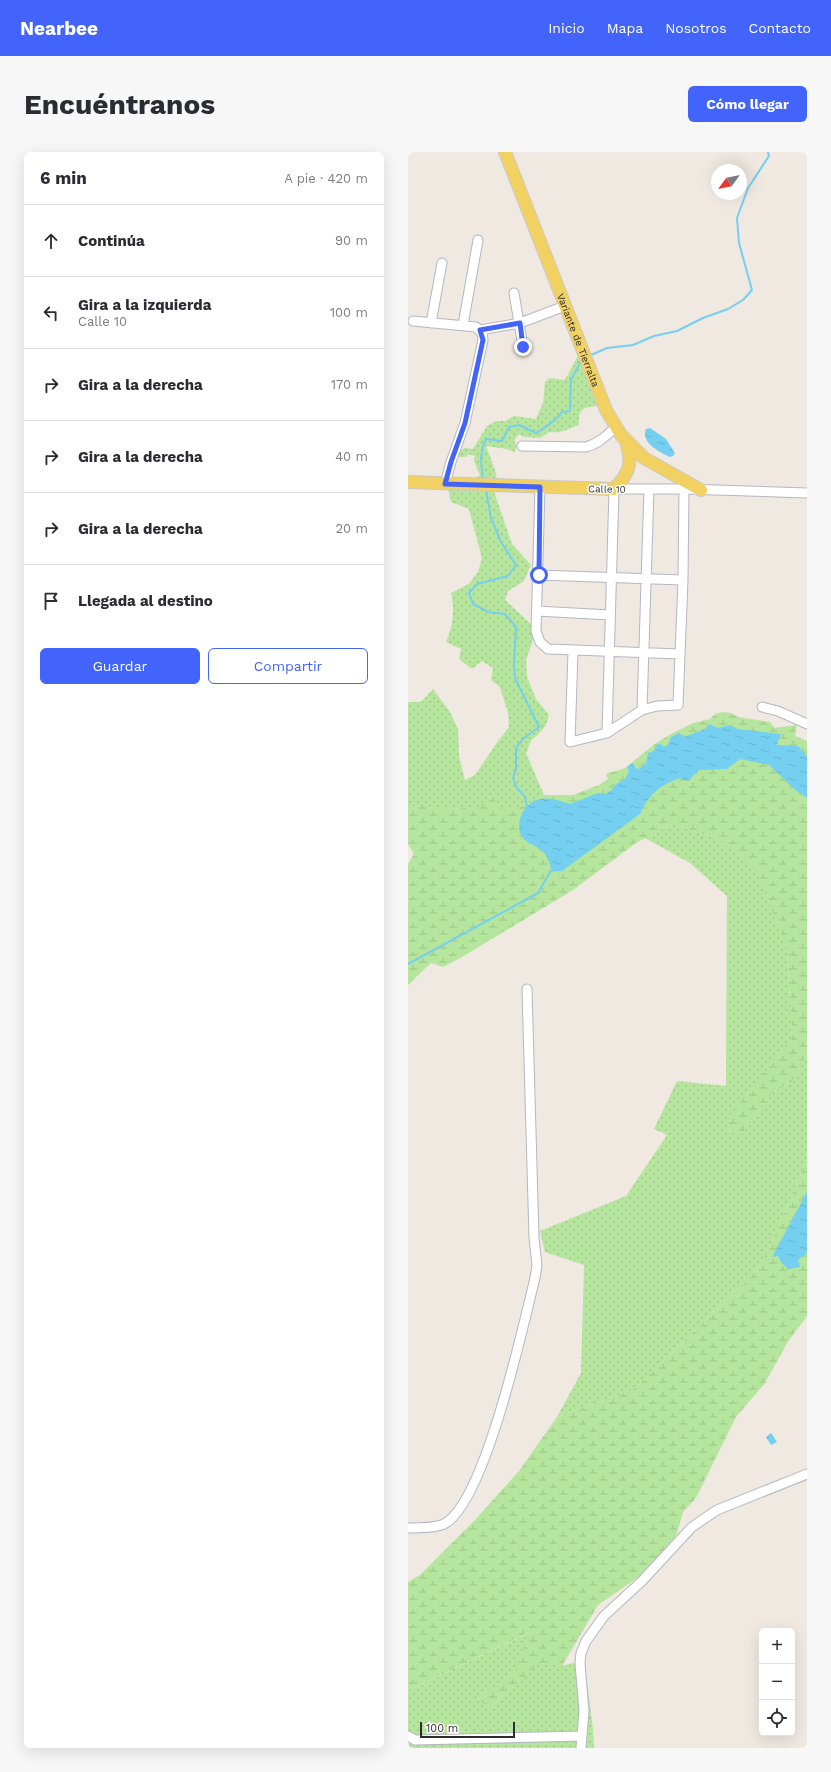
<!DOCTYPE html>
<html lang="es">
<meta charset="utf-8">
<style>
body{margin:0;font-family:"Work Sans",sans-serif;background:#f7f7f7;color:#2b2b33}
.controls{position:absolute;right:12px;bottom:12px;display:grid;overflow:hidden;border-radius:6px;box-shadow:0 4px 16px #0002}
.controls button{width:36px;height:36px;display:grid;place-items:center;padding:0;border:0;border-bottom:1px solid #e1e1e2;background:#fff;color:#2b2b33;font:20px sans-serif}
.compass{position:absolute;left:303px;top:12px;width:36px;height:36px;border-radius:50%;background:#fff;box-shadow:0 4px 16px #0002;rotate:237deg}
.scale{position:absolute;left:12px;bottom:10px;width:95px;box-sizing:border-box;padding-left:4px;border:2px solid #2e2e2e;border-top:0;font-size:11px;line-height:14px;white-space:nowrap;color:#2e2e2e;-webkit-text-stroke:3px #fff;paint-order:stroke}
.stop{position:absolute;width:12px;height:12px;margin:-9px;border:3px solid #4264fb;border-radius:50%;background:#fff}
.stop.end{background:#4264fb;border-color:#fff;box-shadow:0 1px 4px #0008}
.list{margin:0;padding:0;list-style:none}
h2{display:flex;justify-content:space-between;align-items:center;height:52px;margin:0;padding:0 16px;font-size:17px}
h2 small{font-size:13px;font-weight:400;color:#7c7c81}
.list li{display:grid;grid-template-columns:26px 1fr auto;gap:12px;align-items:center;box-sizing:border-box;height:72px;padding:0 16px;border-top:1px solid #e1e1e2}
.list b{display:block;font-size:15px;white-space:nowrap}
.list p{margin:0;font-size:13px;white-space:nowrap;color:#7c7c81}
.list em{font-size:13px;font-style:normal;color:#7c7c81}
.actions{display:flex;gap:8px;padding:12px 16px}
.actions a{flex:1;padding:9px 0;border:1px solid #4264fb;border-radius:6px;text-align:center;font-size:14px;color:#4264fb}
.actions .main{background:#4264fb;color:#fff}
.icon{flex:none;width:22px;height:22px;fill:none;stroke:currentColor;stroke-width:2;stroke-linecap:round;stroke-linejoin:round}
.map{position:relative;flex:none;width:399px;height:1596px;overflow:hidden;border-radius:6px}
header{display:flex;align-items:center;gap:24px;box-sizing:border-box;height:56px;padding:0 20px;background:#4264fb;color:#fff}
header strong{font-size:19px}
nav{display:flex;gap:22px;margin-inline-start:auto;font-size:14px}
.intro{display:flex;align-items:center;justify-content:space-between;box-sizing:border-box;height:96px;padding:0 24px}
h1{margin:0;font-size:28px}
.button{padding:10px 18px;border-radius:6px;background:#4264fb;color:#fff;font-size:14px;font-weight:700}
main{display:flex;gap:24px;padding:0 24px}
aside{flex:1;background:#fff;border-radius:6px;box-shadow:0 4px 16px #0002}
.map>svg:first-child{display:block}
.grass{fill:url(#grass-dots)}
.wetland{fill:url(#wetland-marsh)}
.water{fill:url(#water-ripples)}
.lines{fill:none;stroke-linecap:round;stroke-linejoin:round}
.stream{stroke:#75cff0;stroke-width:2}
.minor-casing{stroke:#b4b7c1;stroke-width:11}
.major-casing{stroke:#c9c9c9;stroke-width:14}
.minor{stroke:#fff;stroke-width:9}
.major{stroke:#f2d163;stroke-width:12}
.route{stroke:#4264fb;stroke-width:5}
.labels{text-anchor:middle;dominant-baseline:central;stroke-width:3;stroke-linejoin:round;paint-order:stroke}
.street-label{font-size:10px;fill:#2e2e2e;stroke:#fff}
</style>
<header>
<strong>Nearbee</strong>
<nav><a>Inicio</a><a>Mapa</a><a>Nosotros</a><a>Contacto</a></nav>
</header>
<div class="intro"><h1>Encuéntranos</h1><a class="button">Cómo llegar</a></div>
<main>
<aside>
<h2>6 min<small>A pie · 420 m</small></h2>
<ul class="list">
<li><svg class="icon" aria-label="ahead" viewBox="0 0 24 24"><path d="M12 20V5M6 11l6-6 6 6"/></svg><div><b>Continúa</b></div><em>90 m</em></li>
<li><svg class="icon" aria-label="left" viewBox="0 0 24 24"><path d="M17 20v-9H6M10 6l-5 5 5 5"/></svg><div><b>Gira a la izquierda</b><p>Calle 10</p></div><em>100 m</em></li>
<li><svg class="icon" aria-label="right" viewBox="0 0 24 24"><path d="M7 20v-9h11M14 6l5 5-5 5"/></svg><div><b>Gira a la derecha</b></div><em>170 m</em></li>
<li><svg class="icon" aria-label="right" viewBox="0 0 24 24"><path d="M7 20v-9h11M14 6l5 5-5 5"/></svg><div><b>Gira a la derecha</b></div><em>40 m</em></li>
<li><svg class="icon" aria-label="right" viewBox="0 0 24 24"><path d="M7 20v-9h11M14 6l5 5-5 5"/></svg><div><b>Gira a la derecha</b></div><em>20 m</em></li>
<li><svg class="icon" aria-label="arrive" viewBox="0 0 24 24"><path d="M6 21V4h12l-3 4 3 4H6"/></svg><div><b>Llegada al destino</b></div></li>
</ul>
<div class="actions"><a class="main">Guardar</a><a>Compartir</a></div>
</aside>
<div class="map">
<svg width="399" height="1596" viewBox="0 0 399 1596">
<defs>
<pattern id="grass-dots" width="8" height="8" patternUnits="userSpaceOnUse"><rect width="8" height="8" fill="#b6e59e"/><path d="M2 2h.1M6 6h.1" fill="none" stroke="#9dc588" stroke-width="1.8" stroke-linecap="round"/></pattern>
<pattern id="wetland-marsh" width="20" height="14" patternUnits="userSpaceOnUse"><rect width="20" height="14" fill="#b6e59e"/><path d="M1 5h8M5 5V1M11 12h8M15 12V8" fill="none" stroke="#9dc588"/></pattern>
<pattern id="water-ripples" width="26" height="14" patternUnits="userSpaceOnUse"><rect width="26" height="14" fill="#75cff0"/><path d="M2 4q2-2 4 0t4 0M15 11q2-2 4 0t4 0" fill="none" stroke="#66b2ce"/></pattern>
</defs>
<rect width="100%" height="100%" fill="#efe9e1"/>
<path class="grass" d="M172 201 192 254C176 255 170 255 171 273 160 277 152 282 141 280L132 286 116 285 111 282 106 289 109 294 106 300 99 297 78 294 87 318 90 331 67 326 72 323 66 309 67 304 60 302 58 305H50L49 301 57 296 65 297 79 274 88 269H97L106 264 128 267 135 251 137 230 141 226 156 228C163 220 165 210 172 201Z
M40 336 85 337 104 392 123 413 116 429 100 439 97 448 126 475 127 482 118 508 119 525 128 547 141 563C137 579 133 579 123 589 121 592 120 598 118 601L136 643 116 654 95 657 87 650 82 644 70 655 43 657 0 654V550H13L25 537 42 560 50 577 51 605 57 628 67 623 88 592 101 575 100 561 92 535 83 528 85 516 74 509 64 517 51 507 53 497 38 490C45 474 47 459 43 441L61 432 70 420 74 406 61 357 43 350Z
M264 672 310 687 350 719 379 800 384 886 360 916 334 982 363 942 384 930 399 902V1003L393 1022 358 1102 342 1126 226 1237 149 1265 173 1221 176 1113 137 1100 132 1079 218 1044 259 983 246 977 269 929 318 934 319 744 282 711 237 686Z
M122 1480 107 1518 84 1537 65 1546 83 1555 132 1511 154 1514 176 1508 185 1577 186 1596H0L2 1586 0 1582V1539Z"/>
<path class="wetland" d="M315 560 323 561 330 565 362 570 366 576 389 573 387 584 399 589V902L384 930 363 942 334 982 319 983 321 964 384 886 379 800 350 720 310 687 264 672 228 691 165 738 54 805 35 815 23 811 0 833V712L6 702 0 692V654L43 657 70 655 82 644H87V650L95 657 116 654 136 643H165L191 633 200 627 198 622 217 616 248 591 263 582 285 571 302 567 307 562Z
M399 1003V1164L379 1191 357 1231 328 1265 288 1346 275 1360 268 1384 232 1424 190 1453 154 1514 132 1511 83 1555 64 1546 84 1537 107 1518 121 1480 0 1539V1430L12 1423 66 1369 111 1319 149 1265 226 1237 342 1126 358 1102 393 1022Z"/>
<path class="water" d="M242 276 258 287 267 301 265 304 262 305C252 301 232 290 238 277Z
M301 572 310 576 322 573 330 577 373 582 369 593 390 594 399 604V646L386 637 361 613 332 607 319 617 291 618 280 629 272 626C251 634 242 641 232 662L154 719H144C141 710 139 701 130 696 125 692 117 691 113 683 107 669 116 651 132 647 142 645 152 649 162 652L190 641 197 642 204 638 208 632 217 627 221 619 219 615 224 611 229 617C238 615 239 609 240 601L246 599 248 593 252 592 256 595 260 593 263 585 271 581 276 585 297 577Z
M399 1040V1101L390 1108 392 1115 380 1117 373 1110 370 1104 364 1105Z
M363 1281 369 1290 363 1293 358 1285Z"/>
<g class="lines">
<path class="stream" d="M183 203 199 196 225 193 246 184 269 179 295 166 320 157 335 148 344 138 331 91 329 66 340 36 361 4 360 0
M75 329 73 307 75 294 78 287 94 289 101 275 111 273 128 281C135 277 150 267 154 260L162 259 163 228 173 209
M78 338 83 366 93 390 108 413 100 424 69 432 61 441 65 452 80 460 97 462 108 475 106 512 107 526 131 575 115 587 108 596V617L105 626 109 636 117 645 119 655
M0 812 130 741 144 717"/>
<defs>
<path id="minor" d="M106 141 115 195
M5 169 68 175 74 181 75 188 57 271 43 310 37 332
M23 171 34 111
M55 173 70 88
M72 178 112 171 157 154
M114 294 178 295C190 292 199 283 208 275
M132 335 128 479 132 490 140 497 272 502
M131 423 275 428
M129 459 202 463
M165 500 162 590 199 581 234 558 249 554 270 553 275 428 276 337
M354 555 370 559 399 572
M234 558 241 337
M199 581 206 337H276L399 341
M0 1376C11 1375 26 1377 36 1372 77 1351 115 1174 127 1126L129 1113 126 1086 119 837
M0 1584 7 1588 174 1584
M173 1596 176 1559 172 1511 173 1501 178 1489 196 1464 234 1429 284 1375 309 1358 399 1322"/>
<g id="major">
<path id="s1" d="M97 0 198 258 213 283 236 306 293 338"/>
<path d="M0 330 206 337C223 320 224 311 218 289"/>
</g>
</defs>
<use href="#minor" class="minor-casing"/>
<use href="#major" class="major-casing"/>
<use href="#minor" class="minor"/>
<use href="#major" class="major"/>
</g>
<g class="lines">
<path class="route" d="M115 195 112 171 72 178 75 188 57 271 43 310 37 332 132 335 131 423"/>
</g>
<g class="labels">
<g class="street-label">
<text stroke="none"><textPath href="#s1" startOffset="202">Variante de Tierralta</textPath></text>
<text transform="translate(199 337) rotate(1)">Calle 10</text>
</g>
</g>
</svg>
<div class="controls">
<button>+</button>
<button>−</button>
<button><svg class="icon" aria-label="locate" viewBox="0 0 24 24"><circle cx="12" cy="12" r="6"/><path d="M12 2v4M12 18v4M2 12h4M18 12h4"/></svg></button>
</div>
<svg class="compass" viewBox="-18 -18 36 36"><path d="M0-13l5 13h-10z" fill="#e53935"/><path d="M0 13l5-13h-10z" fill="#7c7c81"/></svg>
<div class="scale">100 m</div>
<div class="stop" style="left:131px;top:423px"></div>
<div class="stop end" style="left:115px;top:195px"></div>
</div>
</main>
